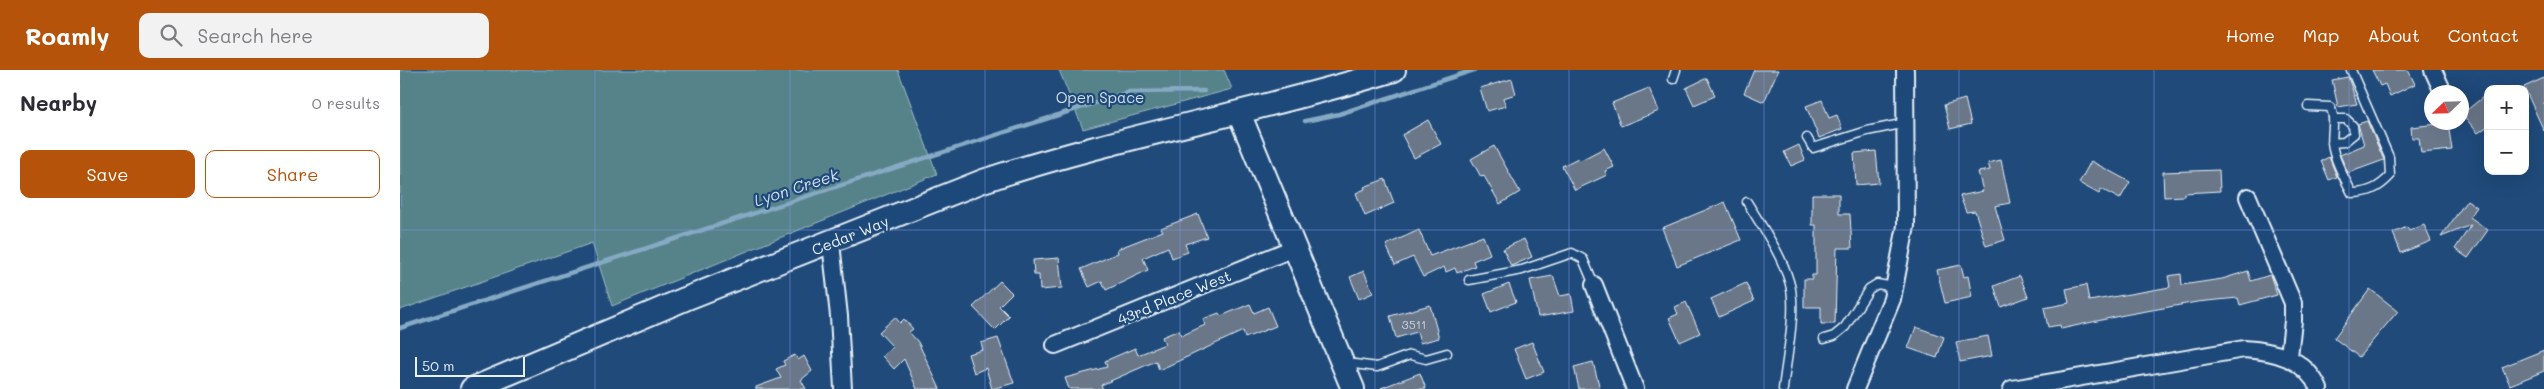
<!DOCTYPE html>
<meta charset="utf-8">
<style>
body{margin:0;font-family:Mali,sans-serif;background:#f2f2f3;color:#2b2b33}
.controls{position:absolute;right:15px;top:15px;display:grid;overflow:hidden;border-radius:10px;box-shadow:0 5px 20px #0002}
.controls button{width:45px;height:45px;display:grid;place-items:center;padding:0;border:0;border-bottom:1px solid #e1e1e2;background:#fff;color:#2b2b33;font:25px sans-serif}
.compass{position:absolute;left:2024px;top:15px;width:45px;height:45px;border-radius:50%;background:#fff;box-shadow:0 5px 20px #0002;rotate:247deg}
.scale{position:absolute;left:15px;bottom:12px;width:110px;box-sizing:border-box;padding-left:5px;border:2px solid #e8f1f8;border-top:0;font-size:14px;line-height:18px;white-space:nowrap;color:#e8f1f8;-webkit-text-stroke:4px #1f4a7a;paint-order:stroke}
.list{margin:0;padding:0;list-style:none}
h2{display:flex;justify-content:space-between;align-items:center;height:65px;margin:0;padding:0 20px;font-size:21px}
h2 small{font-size:16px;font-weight:400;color:#7c7c81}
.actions{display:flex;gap:10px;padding:15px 20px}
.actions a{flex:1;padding:11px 0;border:1px solid #b45309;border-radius:10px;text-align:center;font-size:18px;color:#b45309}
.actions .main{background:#b45309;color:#fff}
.icon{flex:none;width:28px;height:28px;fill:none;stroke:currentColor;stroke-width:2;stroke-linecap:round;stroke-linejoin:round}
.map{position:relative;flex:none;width:2144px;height:319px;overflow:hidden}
header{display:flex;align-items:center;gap:30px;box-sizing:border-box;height:70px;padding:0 25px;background:#b45309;color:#fff}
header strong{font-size:24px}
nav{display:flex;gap:28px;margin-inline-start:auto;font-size:18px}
.search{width:350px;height:45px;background:#f2f2f3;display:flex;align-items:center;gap:12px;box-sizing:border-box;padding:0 18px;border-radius:10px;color:#7c7c81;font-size:19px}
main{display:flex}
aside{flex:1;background:#fff}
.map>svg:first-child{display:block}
.green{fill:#57838a;stroke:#a0bac1}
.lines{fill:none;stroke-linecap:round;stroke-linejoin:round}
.stream{stroke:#86aac4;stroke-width:4.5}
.building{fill:#6a7789;stroke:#e8f1f8}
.lane-casing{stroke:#e8f1f8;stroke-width:11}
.street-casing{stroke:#e8f1f8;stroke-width:20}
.secondary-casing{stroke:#e8f1f8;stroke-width:26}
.lane{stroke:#1f4a7a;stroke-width:8}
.street{stroke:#1f4a7a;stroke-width:16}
.secondary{stroke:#1f4a7a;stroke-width:22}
.grid{fill:none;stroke:#7897e6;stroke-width:1;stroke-opacity:0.55}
.labels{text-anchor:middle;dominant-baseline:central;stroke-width:4.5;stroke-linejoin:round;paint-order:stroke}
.number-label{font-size:12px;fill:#c8d2dc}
.park-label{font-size:15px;fill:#d2e0e8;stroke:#1f4a7a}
.street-label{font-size:15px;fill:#e8f1f8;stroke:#1f4a7a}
.water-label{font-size:16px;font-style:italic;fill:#d0dfeb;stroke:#1f4a7a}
</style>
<header>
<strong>Roamly</strong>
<div class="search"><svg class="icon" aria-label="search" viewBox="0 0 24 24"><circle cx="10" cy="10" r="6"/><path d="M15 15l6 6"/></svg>Search here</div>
<nav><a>Home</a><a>Map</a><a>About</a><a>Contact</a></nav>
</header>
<main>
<aside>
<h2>Nearby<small>0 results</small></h2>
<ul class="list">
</ul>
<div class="actions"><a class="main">Save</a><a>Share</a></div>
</aside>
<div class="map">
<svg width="2144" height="319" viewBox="0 0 2144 319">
<rect width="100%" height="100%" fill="#1f4a7a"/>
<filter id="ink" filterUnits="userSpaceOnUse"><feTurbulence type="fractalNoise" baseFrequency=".02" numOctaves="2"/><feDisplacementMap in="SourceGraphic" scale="10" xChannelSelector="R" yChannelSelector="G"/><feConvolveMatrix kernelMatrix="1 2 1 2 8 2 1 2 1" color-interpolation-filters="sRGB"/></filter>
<g filter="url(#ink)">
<path class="green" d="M0 0H498L537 104 212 236 192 173 0 240Z
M659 0H824L832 19 683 59Z"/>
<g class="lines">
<path class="stream" d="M905 51 939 44 1074 0
M0 258 729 22 804 21"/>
</g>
<path class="building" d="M1354 0H1378L1364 32 1344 23Z
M1972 0H2008L2015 14 1990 26 1985 14 1980 16Z
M1948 7 1957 34 1938 37 1932 10Z
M1307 8 1315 26 1294 35 1286 18Z
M2144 8V61L2124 17Z
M1112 9 1116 24 1103 28 1106 36 1087 41 1080 18Z
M1249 18 1259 41 1221 56 1212 33Z
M2088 23V56L2078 63 2062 44Z
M1565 29 1571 54 1550 59 1544 35Z
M1422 30 1429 48 1437 45 1442 59 1419 68 1406 36Z
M1028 50 1041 74 1014 88 1002 65Z
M1967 51 1984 90 1948 103 1940 85 1964 75 1958 54Z
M2048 53 2052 80 2021 83 2019 68H2012L2011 57Z
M1399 75 1405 90 1391 96 1384 82Z
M1094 76 1120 122 1100 134 1084 106 1081 107 1071 89Z
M1204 78 1214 97 1205 101 1207 105 1175 120 1162 96 1178 88 1179 91Z
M1476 81 1479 113 1456 115 1454 83Z
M1929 87 1937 107 1929 110 1921 91Z
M1601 90 1610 133 1595 136 1605 170 1586 176 1575 141 1566 142 1560 126 1583 121 1578 102 1590 100 1588 93Z
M1691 91 1730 112 1720 129 1701 119 1699 124 1679 113Z
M1819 100 1820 121 1784 123V126L1764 127 1763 102Z
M985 109 994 133 965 146 956 123 965 119 964 117Z
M1412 124H1439V144H1450L1452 178H1437L1435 254H1421V237H1404V209H1412V205H1416V155H1412Z
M2067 130 2077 137 2070 147 2088 160 2068 188 2055 179 2071 155 2041 167Z
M1325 132 1341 170 1277 196 1262 158Z
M798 144 807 167 785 174 788 182 772 188 768 177 743 188 748 200 706 220 702 211 689 217 681 199 718 183 717 179 763 161 761 158Z
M2024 155 2031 171 2001 183 1993 163 2007 157 2009 161Z
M1019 160 1030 186 1083 166 1090 184 1073 191 1075 196 1057 203 1055 198 1046 202 1044 197 1023 207 1013 187 995 195 986 175Z
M1124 169 1132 187 1111 196 1103 179Z
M659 188 662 218 640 220 639 205H634L633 190Z
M1561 195 1564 207 1568 206 1572 227 1545 233 1537 200Z
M964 201 973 223 959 229 950 207Z
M1848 201 1851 211 1870 205 1877 225 1840 235 1838 228 1797 232 1724 245 1661 259 1660 255 1648 257 1644 238 1669 233 1666 219 1686 215 1689 231 1770 217 1768 206 1781 204 1782 215 1822 209Z
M1153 206 1160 226 1171 224 1174 241 1138 247 1130 210Z
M1620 206 1628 227 1601 237 1594 216Z
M600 211 612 223 599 236 609 246 595 260 573 237Z
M1346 213 1354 231 1319 247 1311 229Z
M1109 214 1116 232 1091 242 1084 224Z
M1970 219 1998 241 1959 287 1934 268Z
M1286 232 1300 263 1280 272 1269 248 1278 244 1275 237Z
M850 234 854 243 868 237 876 256 845 268 843 261 759 300 756 291 701 315 703 319H669L665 308 707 297 705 291 735 278 738 285 765 274 762 267 779 260 781 266 805 255 803 249 819 243 821 246Z
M1030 235 1039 268 1020 273 1017 262 996 268 990 246Z
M495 247 500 253 504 249 513 259 509 262 518 272 540 319H517L504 289 494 299 482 286 493 277 479 262Z
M1516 257 1544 267 1537 288 1508 278Z
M1588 266 1592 286 1560 292 1556 272Z
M598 268 614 313 592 319 586 298 574 303 568 284 583 280 581 273Z
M1132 272 1144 302 1126 309 1114 279Z
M2144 280V301L2110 315 2102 297Z
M395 285 398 290 404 286 412 301 401 310 406 319H356V317L381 308 376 299 385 295 383 291Z
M1193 292 1200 319H1179L1174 297Z
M1020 303 1026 319H981V318Z"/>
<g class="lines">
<defs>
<path id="lane" d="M1273 9 1276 0
M1908 36 1930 37C1937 48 1930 65 1933 79 1936 94 1945 109 1952 123 1968 123 1979 118 1990 106L1989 87 1951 0
M1407 68 1413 78 1467 61 1506 53
M1932 73 1944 72 1954 64 1953 56 1946 49H1933
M1347 132C1362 157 1381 183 1389 211 1398 237 1386 291 1383 319
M1069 210 1122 200 1172 183 1183 189 1194 215
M1424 269 1434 266 1445 257 1469 219 1477 214 1494 217
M947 293 977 297 1010 285 1026 289 1047 283"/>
<path id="street" d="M2033 0 2043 22
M1848 127 1893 233V251L1889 286
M431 173 439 246 443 319
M1194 215 1235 319
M655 275 894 178
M1455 319 1492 229 1506 156 1505 0
M1612 319 1844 279C1875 281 1905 288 1919 319"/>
<path id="secondary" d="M839 43 953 319
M72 319 285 229 583 111C718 66 859 42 994 0"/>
</defs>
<use href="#lane" class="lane-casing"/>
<use href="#street" class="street-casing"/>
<use href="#secondary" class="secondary-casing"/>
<use href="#lane" class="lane"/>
<use href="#street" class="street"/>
<use href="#secondary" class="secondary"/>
</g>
</g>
<path class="grid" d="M195 0V319M390 0V319M585 0V319M780 0V319M975 0V319M1169 0V319M1364 0V319M1559 0V319M1754 0V319M1949 0V319M0 160H2144"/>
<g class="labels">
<g class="number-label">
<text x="1014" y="254">3511</text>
</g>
<g class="park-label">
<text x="700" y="27">Open Space</text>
</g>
<g class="street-label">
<text transform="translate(450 165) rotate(-22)">Cedar Way</text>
<text transform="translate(774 227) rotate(-22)">43rd Place West</text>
</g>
<g class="water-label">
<text transform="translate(396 117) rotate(-18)">Lyon Creek</text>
</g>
</g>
</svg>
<div class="controls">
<button>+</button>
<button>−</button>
</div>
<svg class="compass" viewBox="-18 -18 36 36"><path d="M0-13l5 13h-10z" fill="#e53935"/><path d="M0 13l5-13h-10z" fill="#7c7c81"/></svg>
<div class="scale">50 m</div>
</div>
</main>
